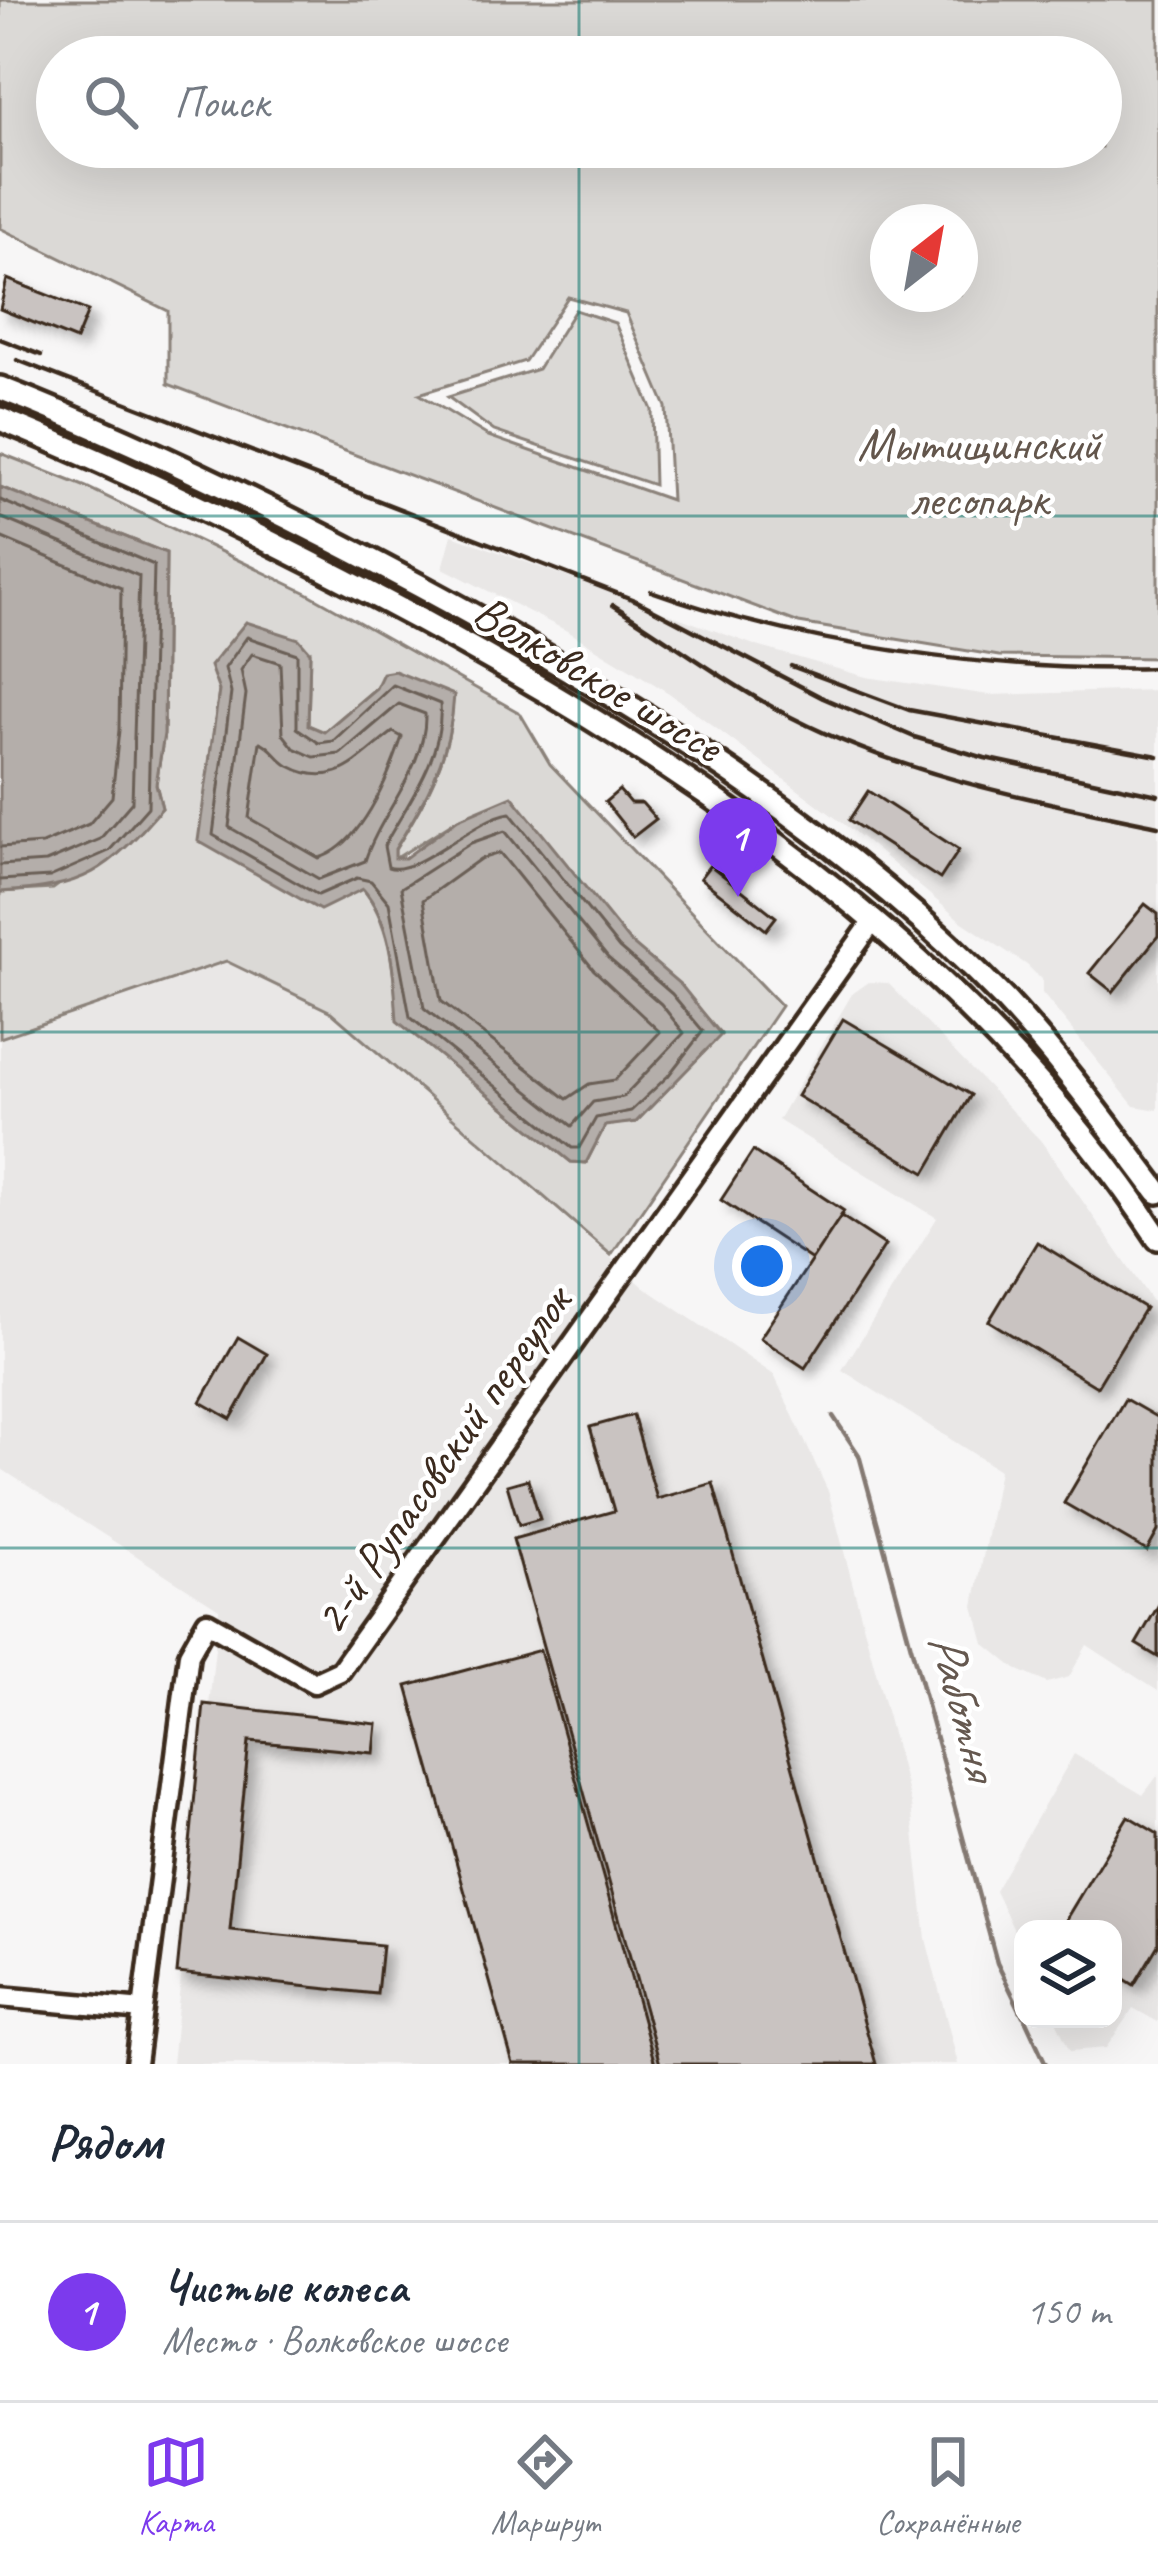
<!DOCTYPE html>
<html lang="ru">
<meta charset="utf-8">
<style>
body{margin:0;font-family:Caveat,sans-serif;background:#f2f2f3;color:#1f2937}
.controls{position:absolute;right:36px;bottom:36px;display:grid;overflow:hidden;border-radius:24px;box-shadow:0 12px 48px #0002}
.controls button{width:108px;height:108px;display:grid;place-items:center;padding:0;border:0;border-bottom:3px solid #e0e1e3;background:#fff;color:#1f2937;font:60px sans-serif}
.compass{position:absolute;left:870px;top:204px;width:108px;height:108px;border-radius:50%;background:#fff;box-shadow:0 12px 48px #0002;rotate:31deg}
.you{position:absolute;left:762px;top:1266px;width:42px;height:42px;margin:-30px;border:9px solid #fff;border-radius:50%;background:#1a73e8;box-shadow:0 0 0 18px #1a73e833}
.badge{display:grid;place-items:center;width:78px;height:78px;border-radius:50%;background:#7c3aed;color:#fff;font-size:39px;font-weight:700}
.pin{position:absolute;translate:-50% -99px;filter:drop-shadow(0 3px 6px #0008)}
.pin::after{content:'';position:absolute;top:63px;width:42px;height:36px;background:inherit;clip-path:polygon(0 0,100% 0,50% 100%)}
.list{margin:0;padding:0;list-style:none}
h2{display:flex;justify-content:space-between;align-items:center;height:156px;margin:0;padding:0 48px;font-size:51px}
h2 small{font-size:39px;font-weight:400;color:#747a83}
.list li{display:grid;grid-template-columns:78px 1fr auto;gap:36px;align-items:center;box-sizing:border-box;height:180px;padding:0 48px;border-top:3px solid #e0e1e3}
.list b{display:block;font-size:45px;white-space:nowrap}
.list p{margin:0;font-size:39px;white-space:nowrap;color:#747a83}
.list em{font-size:39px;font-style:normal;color:#747a83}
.icon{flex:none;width:66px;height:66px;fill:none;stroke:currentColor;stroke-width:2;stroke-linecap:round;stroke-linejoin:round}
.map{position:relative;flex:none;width:1158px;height:2064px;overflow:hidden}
.search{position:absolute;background:#fff;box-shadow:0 12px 48px #0002;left:36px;right:36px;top:36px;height:132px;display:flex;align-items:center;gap:30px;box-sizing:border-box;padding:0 42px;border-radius:66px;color:#747a83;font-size:45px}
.sheet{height:336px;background:#fff}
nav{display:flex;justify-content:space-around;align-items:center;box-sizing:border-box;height:168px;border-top:3px solid #e0e1e3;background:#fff;font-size:33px;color:#747a83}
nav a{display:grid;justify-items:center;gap:6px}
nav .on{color:#7c3aed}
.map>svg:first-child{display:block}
.built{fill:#e9e7e6}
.green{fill:#dbd9d6;stroke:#8b827a;stroke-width:3;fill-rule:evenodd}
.water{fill:#b4aeaa;stroke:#847972;stroke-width:3}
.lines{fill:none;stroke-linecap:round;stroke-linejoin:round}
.shore{stroke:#6b5f56;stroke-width:3}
.stream{stroke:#847972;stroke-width:4.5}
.building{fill:#c9c3c1;stroke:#3b2a1e;stroke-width:3;filter:url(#shadow)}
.minor-casing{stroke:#3b2a1e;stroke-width:27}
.major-casing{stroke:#3b2a1e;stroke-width:30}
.minor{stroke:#fff;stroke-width:18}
.major{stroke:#fff;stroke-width:21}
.rail{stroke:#3b2a1e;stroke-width:4.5}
.grid{fill:none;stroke:#0f766e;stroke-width:3;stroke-opacity:0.55}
.labels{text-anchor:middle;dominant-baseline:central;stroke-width:9;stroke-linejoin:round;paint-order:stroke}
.park-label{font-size:48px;fill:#63564c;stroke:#fff}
.street-label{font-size:48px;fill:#3b2a1e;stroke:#fff}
.water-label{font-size:51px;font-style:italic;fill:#65584f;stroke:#fff}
</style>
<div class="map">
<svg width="1158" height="2064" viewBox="0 0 1158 2064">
<defs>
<filter id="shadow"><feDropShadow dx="8" dy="8" stdDeviation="6" flood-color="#0004"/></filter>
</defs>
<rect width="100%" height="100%" fill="#f7f6f6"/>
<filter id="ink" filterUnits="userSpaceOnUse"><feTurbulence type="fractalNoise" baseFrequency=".00833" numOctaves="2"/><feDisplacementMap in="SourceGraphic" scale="24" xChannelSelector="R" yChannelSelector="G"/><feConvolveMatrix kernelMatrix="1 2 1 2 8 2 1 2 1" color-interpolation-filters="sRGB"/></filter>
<g filter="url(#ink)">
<path class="built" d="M452 535 757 646 866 677 989 695 1158 690V1110L1134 1106 1042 993V980L1027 965 961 921 865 840 669 693 569 632 443 568Z
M226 960 331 1012 644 1287 774 1375 828 1491 911 1805 926 1939 958 2064H172L219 1609 0 1468V1038Z
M869 982 888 983 1041 1141 1158 1310V1691L1087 1645 1069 1677 1047 1683 1016 1669 984 1643 974 1606 999 1470 842 1370 937 1218 778 1120 852 994Z
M1074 1754 1143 1795 1158 1775V2022L1133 2008 1106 2048 1070 2051 1055 2019H1113V1929H1023V1949L995 1891Z"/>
<path class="green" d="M0 0H1158V658L999 656 799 623 168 384V311L0 228ZM57 57H1101V147H57ZM888 222H960V294H888ZM568 297 626 313 666 407 671 500 488 436 419 394 525 361Z
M575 310 615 323 652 410 654 485 494 431 448 397 538 369Z
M0 453 86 487 307 593 520 713 550 764 781 1006 611 1255 331 1012 226 961 0 1038V892L53 889 162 808 156 784 164 734 166 553 0 487ZM310 651 308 725 325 732 376 688 453 695C452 755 426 800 395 850V859L458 819C551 885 648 945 721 1034L636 1122 605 1125 586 1163 571 1162 398 1021C394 977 392 923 362 888L199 841 219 691Z"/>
<path class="water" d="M0 487 166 553 164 734 156 784 162 808C107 872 86 887 0 892Z
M246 622 299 639 310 652 308 725 324 732 376 688 383 673 395 671 454 695C451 755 426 800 395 849V858H405L458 819 512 796 628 940 681 985 721 1035 636 1122 605 1126 586 1163 571 1162 397 1021C394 977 393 923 363 889L320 910 198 841 219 691 210 666Z"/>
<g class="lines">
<path class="shore" d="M0 500 154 565 148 807 109 851 50 877 0 880
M0 517 139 576 132 802 100 839 46 862 0 865
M0 537 121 588 119 730 112 797 89 824 42 844 0 847
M247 637 297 654V728L319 743 333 741 393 685 440 704C444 757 408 802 384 846L388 867C415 878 474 818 510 813L619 948 672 994 703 1031 668 1076 631 1111 596 1118 579 1148H572L410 1017 389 903 371 881 357 878 318 895 213 835 231 693 225 668Z
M252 654 280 663 283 734 294 748 314 757 340 754 399 704 425 714C427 767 379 815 365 861L319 879 229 827 246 694 241 670Z
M393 732 402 737C388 779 362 845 319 858L249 818 260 742C272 746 277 759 289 766 336 791 358 758 393 732Z
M505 831 608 958 661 1004 684 1033 623 1097 593 1102 572 1126 424 1008 401 888 471 843Z
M500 853 594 970 660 1032 615 1080 589 1084 567 1099 441 1001 423 900 480 859Z"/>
<path class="stream" d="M833 1416 859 1455 997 1963 1023 2016
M1025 2019 1046 2064"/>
</g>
<path class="building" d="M7 279 88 311 76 340 0 309Z
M619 790 630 803H642L656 819 633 837 605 802Z
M868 791 959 850 940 879 849 820Z
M710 865 776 917 766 930 700 878Z
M1145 904 1158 914V936L1113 992 1089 973Z
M843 1019 971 1095 925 1173 797 1096Z
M753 1151 844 1211 812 1260 721 1200Z
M841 1216 885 1245 805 1368 760 1338Z
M1037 1242 1145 1308 1097 1387 989 1321Z
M238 1337 267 1354 231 1419 201 1402Z
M1125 1399 1158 1418V1531L1147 1551 1064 1503Z
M633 1415 657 1499 713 1483 876 2064H660L513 1539 614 1511 590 1427Z
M528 1479 540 1519 519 1525 507 1485Z
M1158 1606V1657L1136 1644Z
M540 1650 655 2064H513L407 1686Z
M204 1704 377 1724 374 1753 249 1741 230 1930 382 1945 377 1994 177 1973Z
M1128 1816 1158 1834V1945L1134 1985 1113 1972V1929H1060Z"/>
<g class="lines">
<defs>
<path id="minor" d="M0 1997 143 2010
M136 2064 189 1654 207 1622 314 1683 340 1671 874 920"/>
<path id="major" d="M0 388C145 445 283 513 420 586 630 699 838 827 1005 1000 1061 1060 1109 1127 1158 1192
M0 419C130 472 254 532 379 598 679 756 968 950 1158 1238"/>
</defs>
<use href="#minor" class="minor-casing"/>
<use href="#major" class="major-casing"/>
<use href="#minor" class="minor"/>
<use href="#major" class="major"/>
<path class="rail" d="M0 339 41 355
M17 360 637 601 823 698 914 737 985 758 1158 795
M651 591C800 645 999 673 1158 668
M613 605C672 642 729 685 791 717 906 776 1032 800 1158 826
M791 666 909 710 1158 756"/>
</g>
</g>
<path class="grid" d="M579 0V57M579 147V2064M0 516H1158M0 1032H1158M0 1548H1158"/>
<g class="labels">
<g class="park-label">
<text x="979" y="444">Мытищинский<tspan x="979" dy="55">лесопарк</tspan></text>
</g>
<g class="street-label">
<text transform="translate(598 678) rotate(31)">Волковское шоссе</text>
<text transform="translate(442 1460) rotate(-55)">2-й Рупасовский переулок</text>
</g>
<g class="water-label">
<text transform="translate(964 1705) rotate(75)">Работня</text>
</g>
</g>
</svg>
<div class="controls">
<button><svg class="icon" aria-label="layers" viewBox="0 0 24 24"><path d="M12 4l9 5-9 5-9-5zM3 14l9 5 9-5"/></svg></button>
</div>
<svg class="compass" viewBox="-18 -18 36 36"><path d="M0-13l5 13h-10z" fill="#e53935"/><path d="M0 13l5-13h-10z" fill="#747a83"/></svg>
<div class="you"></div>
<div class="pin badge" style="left:738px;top:897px">1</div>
<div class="search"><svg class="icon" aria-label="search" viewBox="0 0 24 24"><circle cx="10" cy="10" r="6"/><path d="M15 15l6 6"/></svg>Поиск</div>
</div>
<section class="sheet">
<h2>Рядом<small></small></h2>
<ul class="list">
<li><span class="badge">1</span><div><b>Чистые колеса</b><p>Место · Волковское шоссе</p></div><em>150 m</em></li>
</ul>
</section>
<nav>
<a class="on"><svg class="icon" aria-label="map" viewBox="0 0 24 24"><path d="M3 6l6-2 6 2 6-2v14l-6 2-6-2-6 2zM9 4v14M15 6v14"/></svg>Карта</a>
<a><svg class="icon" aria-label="directions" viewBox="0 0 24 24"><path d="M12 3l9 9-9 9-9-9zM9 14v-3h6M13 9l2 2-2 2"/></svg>Маршрут</a>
<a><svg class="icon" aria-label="saved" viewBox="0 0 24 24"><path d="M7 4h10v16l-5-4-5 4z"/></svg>Сохранённые</a>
</nav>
